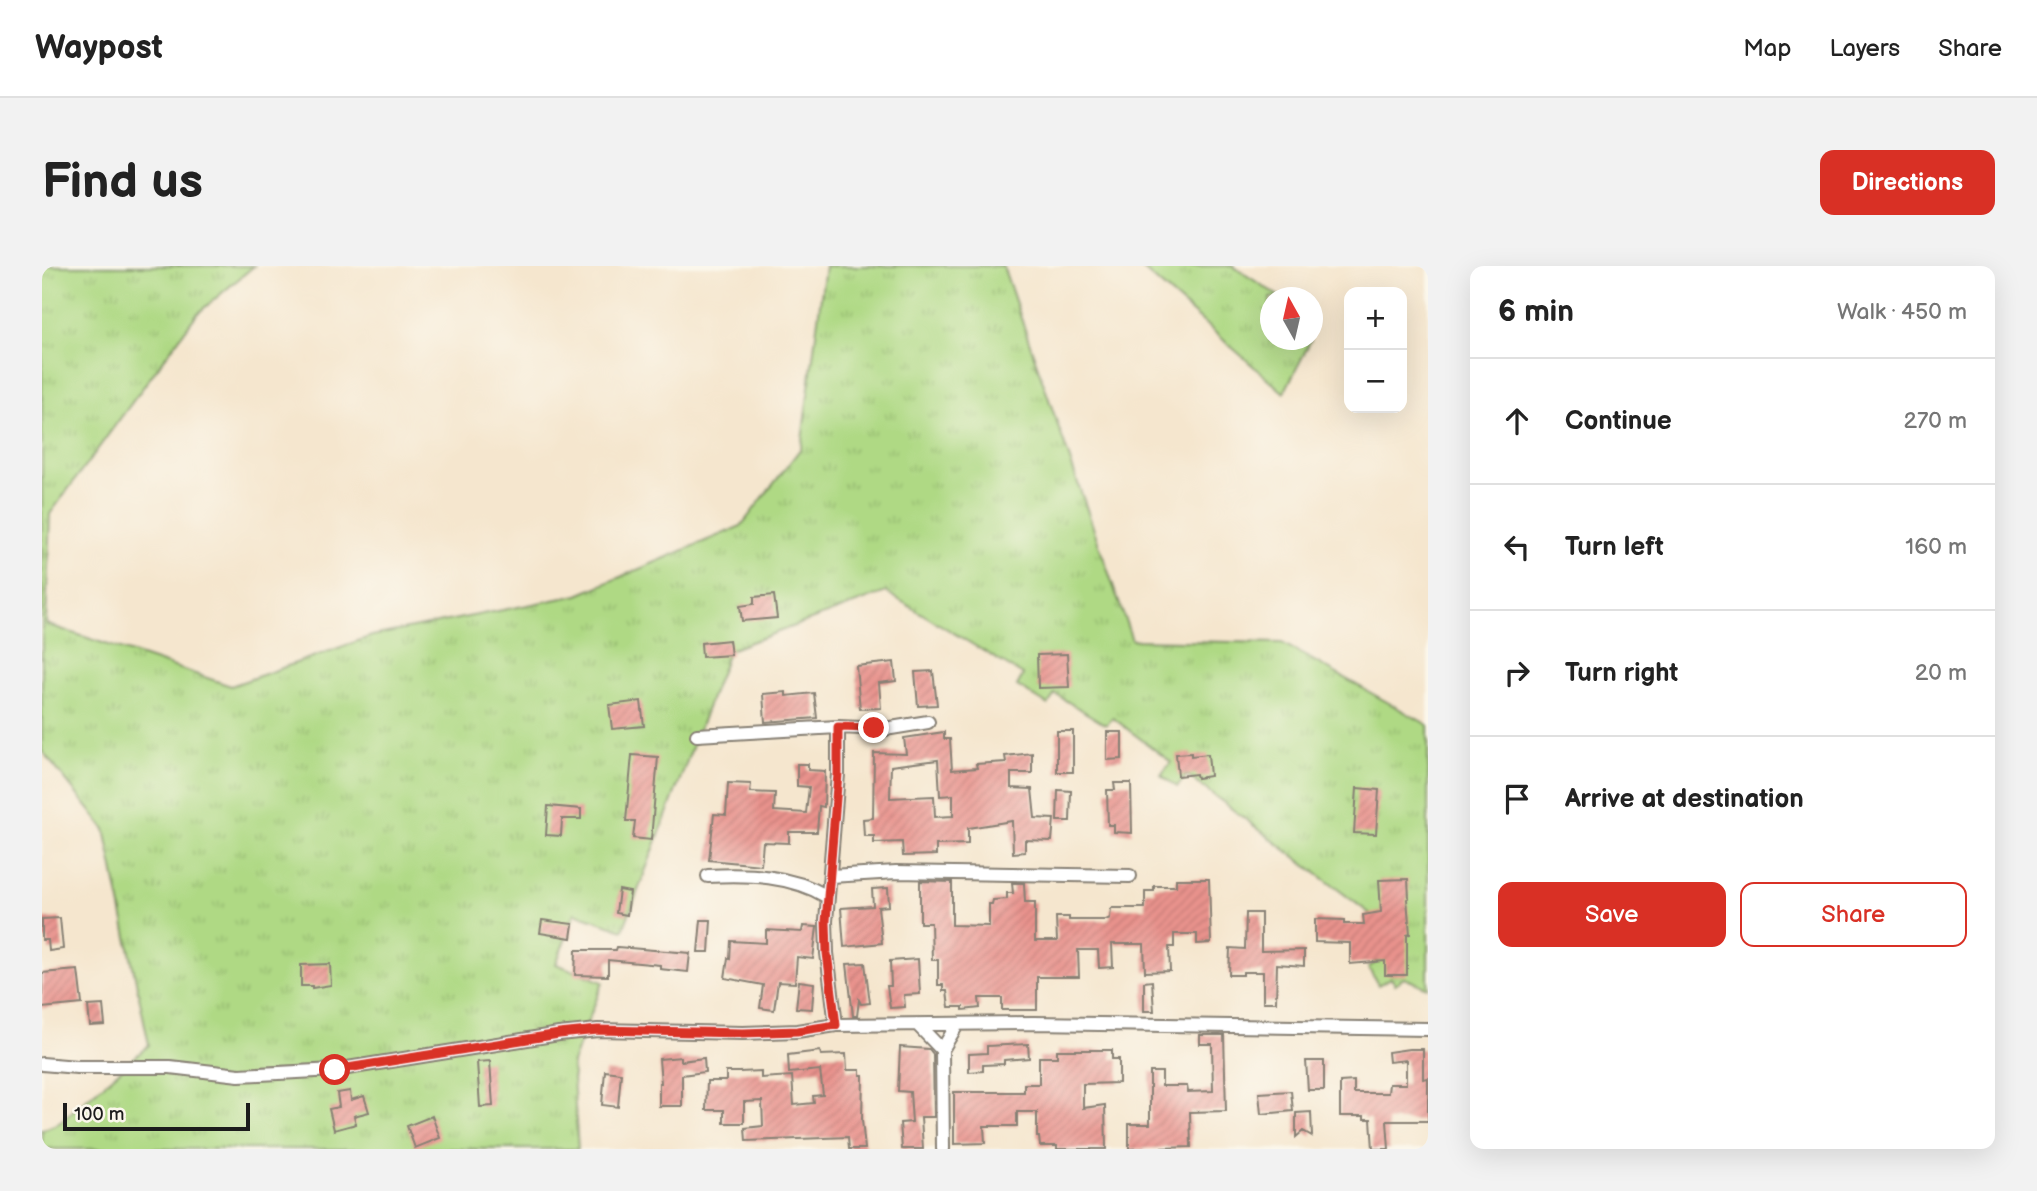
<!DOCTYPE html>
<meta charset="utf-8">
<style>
body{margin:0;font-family:"Balsamiq Sans",sans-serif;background:#f2f2f2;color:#222}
.controls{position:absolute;right:21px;top:21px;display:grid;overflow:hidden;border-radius:14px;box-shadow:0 7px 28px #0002}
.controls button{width:63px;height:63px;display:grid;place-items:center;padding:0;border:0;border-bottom:2px solid #e0e0e0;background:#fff;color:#222;font:35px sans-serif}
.compass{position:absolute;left:1218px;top:21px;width:63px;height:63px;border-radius:50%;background:#fff;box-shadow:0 7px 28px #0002;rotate:352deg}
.scale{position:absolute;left:21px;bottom:18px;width:187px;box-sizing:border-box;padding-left:7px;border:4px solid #1c1c1c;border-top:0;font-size:19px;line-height:24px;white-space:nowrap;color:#1c1c1c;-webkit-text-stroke:5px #fbf7ec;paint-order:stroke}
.stop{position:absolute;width:21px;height:21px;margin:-16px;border:5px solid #d93025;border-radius:50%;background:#fff}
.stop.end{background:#d93025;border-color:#fff;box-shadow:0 2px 7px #0008}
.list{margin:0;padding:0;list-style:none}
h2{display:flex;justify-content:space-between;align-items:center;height:91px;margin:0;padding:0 28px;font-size:30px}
h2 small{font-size:23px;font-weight:400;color:#767676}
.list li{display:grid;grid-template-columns:46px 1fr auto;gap:21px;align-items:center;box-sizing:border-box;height:126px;padding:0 28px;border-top:2px solid #e0e0e0}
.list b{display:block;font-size:26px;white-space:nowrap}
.list em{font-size:23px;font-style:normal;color:#767676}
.actions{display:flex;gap:14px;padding:21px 28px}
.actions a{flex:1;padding:16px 0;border:2px solid #d93025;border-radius:14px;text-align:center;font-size:24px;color:#d93025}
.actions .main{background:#d93025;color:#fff}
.icon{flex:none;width:38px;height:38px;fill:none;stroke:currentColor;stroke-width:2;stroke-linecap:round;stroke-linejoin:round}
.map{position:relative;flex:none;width:1386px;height:883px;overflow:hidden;border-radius:14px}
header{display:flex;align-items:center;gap:42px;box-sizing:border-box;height:98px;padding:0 35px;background:#fff;border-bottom:2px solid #e0e0e0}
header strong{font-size:33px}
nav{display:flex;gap:38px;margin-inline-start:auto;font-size:24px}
.intro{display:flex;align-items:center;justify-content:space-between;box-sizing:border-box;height:168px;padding:0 42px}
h1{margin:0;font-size:49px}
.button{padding:18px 32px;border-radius:14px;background:#d93025;color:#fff;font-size:24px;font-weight:700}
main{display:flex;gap:42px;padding:0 42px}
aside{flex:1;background:#fff;border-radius:14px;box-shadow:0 7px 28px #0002}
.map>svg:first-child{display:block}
.grass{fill:url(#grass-tufts);stroke:#667a50;stroke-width:2}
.building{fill:url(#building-hatch);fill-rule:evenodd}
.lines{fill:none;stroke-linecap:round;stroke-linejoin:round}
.minor-casing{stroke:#888175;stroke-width:16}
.minor{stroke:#fff;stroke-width:12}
.route{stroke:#d93025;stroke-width:9}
</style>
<header>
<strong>Waypost</strong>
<nav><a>Map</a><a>Layers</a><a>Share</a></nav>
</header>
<div class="intro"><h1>Find us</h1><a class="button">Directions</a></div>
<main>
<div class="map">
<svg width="1386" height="883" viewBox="0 0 1386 883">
<defs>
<pattern id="grass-tufts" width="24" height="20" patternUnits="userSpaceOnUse" patternTransform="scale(1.75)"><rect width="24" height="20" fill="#afd984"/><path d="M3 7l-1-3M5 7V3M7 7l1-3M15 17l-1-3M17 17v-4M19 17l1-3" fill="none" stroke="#96ba71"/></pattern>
<pattern id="building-hatch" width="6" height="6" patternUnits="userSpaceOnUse" patternTransform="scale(1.75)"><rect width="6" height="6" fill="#e8928c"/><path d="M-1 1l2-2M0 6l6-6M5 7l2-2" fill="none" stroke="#c67d78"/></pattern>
</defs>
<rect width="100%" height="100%" fill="#fbf7ec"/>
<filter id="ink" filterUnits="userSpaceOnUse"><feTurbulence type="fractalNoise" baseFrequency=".0143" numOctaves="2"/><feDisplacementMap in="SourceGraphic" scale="14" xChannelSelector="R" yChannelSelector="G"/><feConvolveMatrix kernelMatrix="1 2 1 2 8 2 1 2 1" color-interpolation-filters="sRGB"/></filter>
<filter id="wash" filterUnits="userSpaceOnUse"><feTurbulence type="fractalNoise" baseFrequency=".00686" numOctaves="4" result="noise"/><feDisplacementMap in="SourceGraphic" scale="28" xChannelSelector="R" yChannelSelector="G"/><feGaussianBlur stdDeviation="1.57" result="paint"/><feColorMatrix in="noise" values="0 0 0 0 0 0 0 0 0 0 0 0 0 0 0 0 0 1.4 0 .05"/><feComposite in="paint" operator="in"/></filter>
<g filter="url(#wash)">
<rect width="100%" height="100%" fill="#f5e6ce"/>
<path class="grass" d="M0 0H212L155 48 8 248 4 358 189 420 330 370 536 329 699 260 759 182 783 0H961L1090 374 1240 377 1386 459V722L1362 712 1353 718 1349 712 1336 719 1326 701 1339 694 1331 650 1145 509 1135 521 1119 509 1129 496 1071 452 1064 459 1013 428 1006 439 975 420 981 409 844 326 687 384 581 664 533 647 514 698 561 716 530 797 536 883H0V864L17 857 107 779 63 563 0 485Z
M1097 0H1190L1238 31 1228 32V74H1269L1242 127Z"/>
<g id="blocks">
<path class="building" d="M732 329 735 352 700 355 698 340 712 338V331Z
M687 374 689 389 660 391 659 377Z
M1025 388 1027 421 996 422 995 389Z
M852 396 854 415 837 417 839 442 818 443 814 400Z
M891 405 895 439 876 440 873 406Z
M744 426V430L772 427 775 452 723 456 721 428Z
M599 435 602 460 570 463 567 439Z
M1015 465H1031V506H1015Z
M902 466V473H908L910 504 935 502 934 498 964 496 963 490 990 487V507H969V522L990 523 993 552 1012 553 1010 575 983 574V586L971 587 970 555 926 562V578L894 579V589L861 590 860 576 832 577V570H822L821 553 831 552 832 487 864 488 862 472ZM896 494 898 530 911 529V550L893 551 892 530 848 532 849 500Z
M1065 466H1080V493L1065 494Z
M1149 487V490L1166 488 1168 510 1155 512 1154 508 1136 510 1134 488Z
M590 489 616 491 609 574 591 572 593 555H584Z
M755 498H766V504L783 505 782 541 777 540 775 566H747V577L721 576 719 599 667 594 672 548 684 549 686 517 709 518 708 526 733 527 732 545 764 547 767 521 755 520Z
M1072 517H1089L1090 567 1072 566V559H1066L1065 524H1073Z
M1315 522 1337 524 1334 568 1312 567Z
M1016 524 1029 525 1028 555H1015Z
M506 540 539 543V553H520L519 570 504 569Z
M1134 613H1167L1169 677 1155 678V668H1132V681H1127L1128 705 1103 706 1102 678H1070L1071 701 1057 702 1056 684H1036L1037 711H995V744H960V732H937L938 742 921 744V741H907L905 725H901V719H896V694H890L889 657H878V615L910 616V659L947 660V638H950L951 634 965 633V627H971L970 617H982L983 636H993V675H1015L1014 651H1027V654H1064L1068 652 1069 642H1103V625H1112V620H1134Z
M1366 613 1367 632 1365 633 1368 668 1365 669V709H1343V695L1308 698V677L1273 676V653L1302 654V658H1322L1321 649 1339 646 1337 614Z
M846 622 847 640 836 641 840 677 802 681 799 642 831 640 830 623Z
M577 624 588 626 585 649 574 647Z
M1204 647H1219V685L1262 684V700L1235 698 1234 736H1221V706H1201V709H1187L1188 682 1203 683Z
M18 652 21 683 7 685 6 674H0V653Z
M500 654 531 658 529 672 498 667Z
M659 654H669L667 686H656Z
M761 660 775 661 771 693 755 691 753 717 736 716 732 744 718 742 721 719 683 712 686 692 688 693 689 675 724 677V664L760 666Z
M575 681 648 687 646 706 618 703V699L566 694V710L533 709 534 684H574Z
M876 693 878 728 862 729 863 741 848 742 845 720H849L848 695Z
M823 697 828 737 819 738 817 734 815 750H811L805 698Z
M288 698 289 719 270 722V720H259V699Z
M36 704 40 738 0 742V707Z
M757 715 772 717 770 743 754 742Z
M1110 715 1112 745H1102V716Z
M61 739 63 759 48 760 46 740Z
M1158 769H1182L1184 845 1148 846 1149 881 1087 883V858H1108V806H1120V820H1145L1146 826 1171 825 1170 778H1158Z
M986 778 987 792 962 794V798L941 799V805L927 806V788L945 787V780Z
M858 781 887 783 891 788 892 851H879L881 883H860L858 857 870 856 868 826 856 825Z
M1367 783H1381V813L1386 812V855H1345L1347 883H1331L1329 853H1322V850H1298V816L1312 815V827H1346L1347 818H1364V794L1347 796 1346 786Z
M1015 784H1070V793H1077V817L1041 818V842L1063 839 1064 883H1015V880H998L997 871H995V846H975V860H942L943 877 912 878V826H982V818H997V791H1015Z
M778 785 779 789 804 788 805 804H818V809H821L820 854 823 883H807L806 871 704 875 703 862 721 860 720 835 702 836V857H682V844H664L665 815H684V806H697L719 805V812L750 810 752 839 772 837 771 830 781 829 778 804 747 807 746 789Z
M639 791V795L662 792 663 806 640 809V840H617V817H619L617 793Z
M448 795 451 840 438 841 435 796Z
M1264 795H1282V824H1266Z
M563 805 579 807 576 841 560 839Z
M308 825 309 834 322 830 327 846 312 850 314 858 292 864 287 843 297 841 295 827Z
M1249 825 1251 845 1219 848 1217 827Z
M1269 846 1270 870 1261 865 1254 871V847Z
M390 850 398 872 373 882 365 860Z"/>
</g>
</g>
<g filter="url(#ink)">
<use href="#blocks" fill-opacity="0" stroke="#888175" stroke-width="2"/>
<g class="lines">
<defs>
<path id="minor" d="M796 461 843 463 886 456
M655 469 796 461V508L784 655 785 687 794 759
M666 610C707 608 748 609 784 630
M789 610 854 606 1088 610
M876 759 900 784 901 883
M900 784 915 759
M0 798 35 801H128L197 809 293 804 517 768 556 764 701 767 755 765 794 759 992 757 1386 763"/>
</defs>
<use href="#minor" class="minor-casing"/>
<use href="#minor" class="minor"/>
</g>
</g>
<g class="lines" filter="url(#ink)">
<path class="route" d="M293 804 517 768 556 764 701 767 755 765 794 759 785 687 784 655 796 508V461L832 462"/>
</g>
</svg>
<div class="controls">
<button>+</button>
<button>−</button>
</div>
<svg class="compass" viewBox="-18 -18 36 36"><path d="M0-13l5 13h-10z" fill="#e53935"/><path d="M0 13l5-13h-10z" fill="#767676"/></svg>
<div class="scale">100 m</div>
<div class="stop" style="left:293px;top:804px"></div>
<div class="stop end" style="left:832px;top:462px"></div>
</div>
<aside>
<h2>6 min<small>Walk · 450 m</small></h2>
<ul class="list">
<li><svg class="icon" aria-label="ahead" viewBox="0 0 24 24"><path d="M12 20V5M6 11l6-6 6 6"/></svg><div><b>Continue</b></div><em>270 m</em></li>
<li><svg class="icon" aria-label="left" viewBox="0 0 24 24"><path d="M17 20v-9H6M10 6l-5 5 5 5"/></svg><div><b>Turn left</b></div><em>160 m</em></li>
<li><svg class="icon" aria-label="right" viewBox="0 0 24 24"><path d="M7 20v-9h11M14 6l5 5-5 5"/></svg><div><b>Turn right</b></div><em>20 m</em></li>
<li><svg class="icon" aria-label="arrive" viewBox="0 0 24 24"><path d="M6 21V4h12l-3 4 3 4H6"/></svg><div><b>Arrive at destination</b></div></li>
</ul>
<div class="actions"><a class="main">Save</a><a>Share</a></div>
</aside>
</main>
